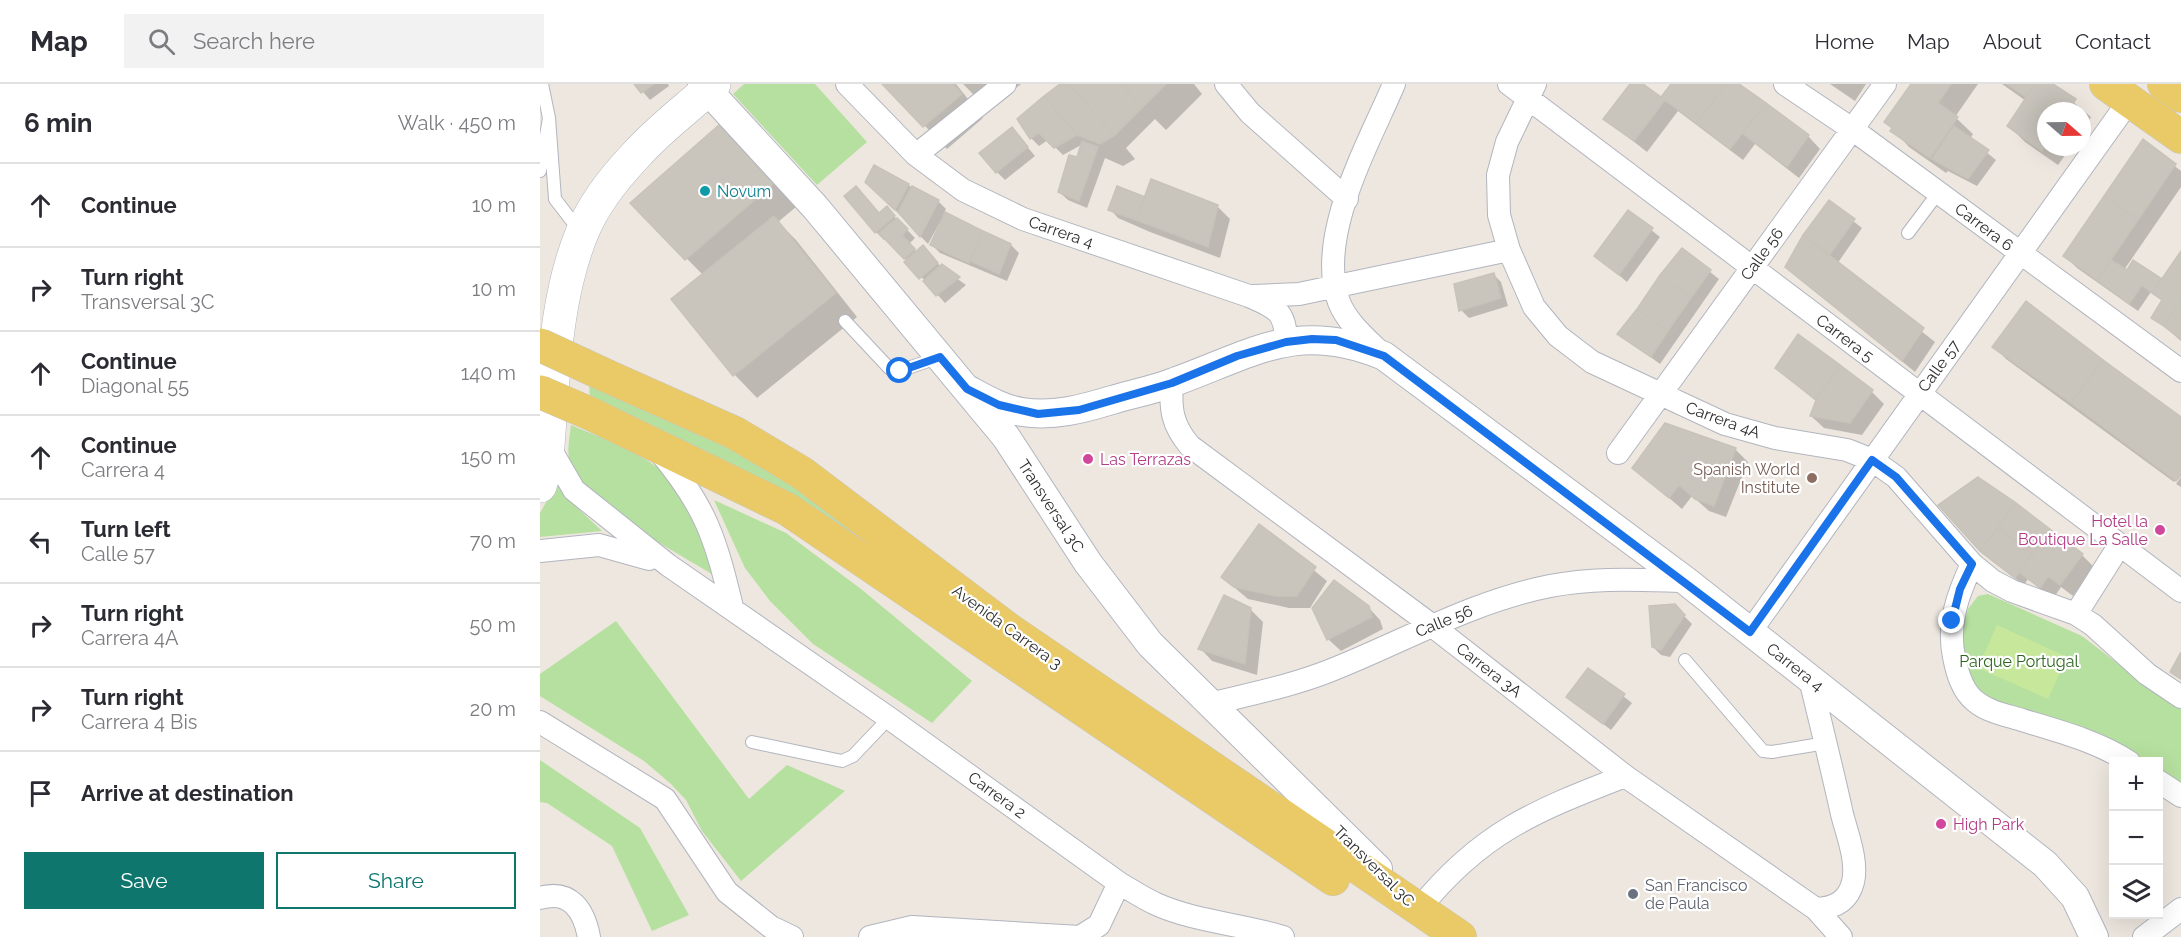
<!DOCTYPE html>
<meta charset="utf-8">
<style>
body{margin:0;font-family:Raleway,sans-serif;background:#f2f2f3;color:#2b2b33}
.controls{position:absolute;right:18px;bottom:18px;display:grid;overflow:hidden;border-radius:0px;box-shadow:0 6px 24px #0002}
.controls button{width:54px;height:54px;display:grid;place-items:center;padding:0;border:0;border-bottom:2px solid #e1e1e2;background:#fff;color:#2b2b33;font:30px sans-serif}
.compass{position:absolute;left:1497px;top:18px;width:54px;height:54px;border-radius:50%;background:#fff;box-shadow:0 6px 24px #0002;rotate:110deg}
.stop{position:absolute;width:18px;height:18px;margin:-14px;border:4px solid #1a73e8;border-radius:50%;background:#fff}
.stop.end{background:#1a73e8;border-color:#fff;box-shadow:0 2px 6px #0008}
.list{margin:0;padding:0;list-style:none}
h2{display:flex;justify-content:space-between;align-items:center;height:78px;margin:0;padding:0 24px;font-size:26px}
h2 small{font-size:20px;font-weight:400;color:#7c7c81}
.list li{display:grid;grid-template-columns:39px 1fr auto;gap:18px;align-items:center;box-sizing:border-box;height:84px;padding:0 24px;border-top:2px solid #e1e1e2}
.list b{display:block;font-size:22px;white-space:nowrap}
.list p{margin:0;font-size:20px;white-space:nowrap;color:#7c7c81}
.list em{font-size:20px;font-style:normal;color:#7c7c81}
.actions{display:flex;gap:12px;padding:18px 24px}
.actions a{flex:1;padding:14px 0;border:2px solid #0f766e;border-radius:0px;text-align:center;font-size:21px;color:#0f766e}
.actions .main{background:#0f766e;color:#fff}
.icon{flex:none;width:33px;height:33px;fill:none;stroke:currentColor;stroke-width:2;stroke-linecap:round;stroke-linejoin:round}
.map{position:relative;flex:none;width:1641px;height:853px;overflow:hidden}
header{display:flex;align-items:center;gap:36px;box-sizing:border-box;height:84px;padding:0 30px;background:#fff;border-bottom:2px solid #e1e1e2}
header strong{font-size:28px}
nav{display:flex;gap:33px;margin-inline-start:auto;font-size:21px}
.search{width:420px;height:54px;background:#f2f2f3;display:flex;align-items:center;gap:15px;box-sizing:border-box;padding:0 21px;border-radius:0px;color:#7c7c81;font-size:22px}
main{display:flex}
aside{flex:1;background:#fff}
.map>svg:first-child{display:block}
.green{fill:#b6e09f}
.pitch{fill:#c7e79b}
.shadow{fill:#0003}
.building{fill:#c9c5bd;stroke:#c8c3b9;stroke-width:1.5}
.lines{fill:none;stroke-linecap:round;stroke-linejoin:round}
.service-casing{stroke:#b2b5bf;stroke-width:14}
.minor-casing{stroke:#b2b5bf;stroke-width:24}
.tertiary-casing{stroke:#b2b5bf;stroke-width:30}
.secondary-casing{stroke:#b2b5bf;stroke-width:34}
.primary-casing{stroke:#c8c8c8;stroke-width:34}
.service{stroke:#fff;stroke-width:12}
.minor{stroke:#fff;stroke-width:22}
.tertiary{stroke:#fff;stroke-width:28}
.secondary{stroke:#fff;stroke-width:33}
.primary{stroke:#e9ca67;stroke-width:33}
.primary-bridge-casing{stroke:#c8c8c8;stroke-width:34;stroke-linecap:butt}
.primary-bridge{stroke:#e9ca67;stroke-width:33}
.route{stroke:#1a73e8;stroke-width:8}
.culture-dot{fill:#0f9aa8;stroke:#fff;stroke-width:2}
.hotel-dot{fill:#d1479c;stroke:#fff;stroke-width:2}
.education-dot{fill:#8d6e63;stroke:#fff;stroke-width:2}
.worship-dot{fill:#6b7280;stroke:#fff;stroke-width:2}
.labels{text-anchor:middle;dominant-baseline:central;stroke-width:4.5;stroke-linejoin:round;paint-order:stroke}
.culture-label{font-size:16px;fill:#0d838f;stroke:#fff;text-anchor:start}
.street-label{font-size:16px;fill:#2c2c2c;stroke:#fff}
.hotel-label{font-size:16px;fill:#b23c85;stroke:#fff;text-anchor:start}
.education-label{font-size:16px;fill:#785e54;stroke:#fff;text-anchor:end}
.park-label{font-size:16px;fill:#2e661f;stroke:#fff}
.worship-label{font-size:16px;fill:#5b616d;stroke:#fff;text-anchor:start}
</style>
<header>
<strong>Map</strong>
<div class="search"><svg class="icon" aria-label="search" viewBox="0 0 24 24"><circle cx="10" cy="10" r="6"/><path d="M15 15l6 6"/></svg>Search here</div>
<nav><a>Home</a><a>Map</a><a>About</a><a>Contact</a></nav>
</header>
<main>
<aside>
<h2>6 min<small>Walk · 450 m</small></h2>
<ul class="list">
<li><svg class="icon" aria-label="ahead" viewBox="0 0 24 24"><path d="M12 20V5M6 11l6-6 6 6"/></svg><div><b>Continue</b></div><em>10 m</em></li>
<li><svg class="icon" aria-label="right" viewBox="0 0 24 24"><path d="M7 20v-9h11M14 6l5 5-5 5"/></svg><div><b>Turn right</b><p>Transversal 3C</p></div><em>10 m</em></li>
<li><svg class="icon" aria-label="ahead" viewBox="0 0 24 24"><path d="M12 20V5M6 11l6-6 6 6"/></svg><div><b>Continue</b><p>Diagonal 55</p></div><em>140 m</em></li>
<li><svg class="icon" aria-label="ahead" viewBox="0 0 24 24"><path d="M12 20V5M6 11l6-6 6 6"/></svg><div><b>Continue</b><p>Carrera 4</p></div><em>150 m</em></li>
<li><svg class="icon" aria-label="left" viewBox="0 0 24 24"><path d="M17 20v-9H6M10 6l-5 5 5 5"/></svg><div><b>Turn left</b><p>Calle 57</p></div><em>70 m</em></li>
<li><svg class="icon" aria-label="right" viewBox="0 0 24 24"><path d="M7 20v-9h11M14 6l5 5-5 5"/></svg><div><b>Turn right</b><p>Carrera 4A</p></div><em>50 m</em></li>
<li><svg class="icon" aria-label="right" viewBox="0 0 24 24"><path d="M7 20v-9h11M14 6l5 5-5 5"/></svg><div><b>Turn right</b><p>Carrera 4 Bis</p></div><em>20 m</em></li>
<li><svg class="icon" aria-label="arrive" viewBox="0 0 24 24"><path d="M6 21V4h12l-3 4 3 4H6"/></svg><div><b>Arrive at destination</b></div></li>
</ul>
<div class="actions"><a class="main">Save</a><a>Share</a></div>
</aside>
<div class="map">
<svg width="1641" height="853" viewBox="0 0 1641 853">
<rect width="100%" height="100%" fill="#ede7df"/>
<path class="green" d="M204 0H275L327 58 277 101 193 10Z
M49 298 213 371 471 563 50 317Z
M31 341C71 358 124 375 147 416 160 440 168 468 178 494 139 469 39 419 29 374 27 364 30 351 31 341Z
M17 399 30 417 62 447 0 453V429Z
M174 416 246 449 321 505 432 597 392 639 273 560 230 517 205 484Z
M1448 510 1542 552 1616 609 1641 625V702L1619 689 1618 678 1600 677 1563 655 1445 615 1432 598 1421 576 1423 535 1428 525 1438 512Z
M76 537 209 715 247 681 305 707 201 797 162 747 146 716 131 700 104 677 0 612V590Z
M0 676 100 744 149 831 112 847 72 762 7 719 0 718Z"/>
<path class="pitch" d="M1457 541 1527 573 1508 615 1438 584Z"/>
<path class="shadow" d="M96 0H128L129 2 110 16Z
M345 0H416L443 34 407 65Z
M423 0H481L449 26Z
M522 0H654L662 10 626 46 615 35 586 64 595 75 583 82 565 74 547 124 528 116 519 108 543 60 523 71 508 56 499 62 491 54Z
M1092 0H1101L1121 15 1133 0H1196L1268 52 1280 65 1259 94 1215 60 1203 76 1138 27 1107 68 1065 35Z
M1290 0H1326L1315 17Z
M1372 0H1438L1415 33 1433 50 1430 55 1456 76 1437 102 1408 87 1406 89 1369 63 1346 38Z
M1462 0H1512L1551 33 1542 46V27H1506V63H1531L1518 81 1485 58 1469 42 1486 17Z
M188 35 262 118 238 138 256 156 317 233 217 314 195 291 133 215 163 191 92 119Z
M479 53 495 72 465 96 457 88Z
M1603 57 1641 87V103L1584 186 1622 197 1641 170V257L1613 233 1623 217 1611 208 1598 227 1537 184 1525 172Z
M327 97 368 101 398 117 406 125 404 129 471 161 479 169 467 197 400 169 392 161 401 141 399 140 388 160Z
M605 115 677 122 690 135 680 174 610 148 578 134 570 125Z
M1289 118 1322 144 1297 180 1395 258 1375 288 1247 183Z
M346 124 375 154 369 160 377 168 391 171 401 183 426 201 405 219 346 154 344 156 336 148 339 130Z
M1089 128 1120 153 1087 198 1056 172Z
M1142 166 1179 195 1120 280 1079 250Z
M953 190 961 198 968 222 929 234 921 226Z
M1454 262 1641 335V388L1634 398 1466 275Z
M1237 284 1332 308 1344 320 1322 351 1284 344 1271 332 1277 318Z
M1126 341 1196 366 1208 378 1186 433 1169 427 1152 412 1142 425 1094 384Z
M1641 393V403L1636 400Z
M1438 395 1542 471 1554 483 1533 512 1521 503 1513 515 1488 495 1484 501 1453 478 1401 421Z
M720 442 787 497 770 524H749L708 515 682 493Z
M1134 522 1152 540 1130 573 1121 571 1113 563Z
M828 523 840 536 843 545 801 567 788 555Z
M710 525 723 538 717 591 672 577 660 564Z
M1049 586 1092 619 1071 646 1028 613Z"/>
<path class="building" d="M94 0H114L101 9Z
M342 0H413L422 10 383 43Z
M520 0H529L574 52 560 60 537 51 504 12Z
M529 0H582L602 24 574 52Z
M582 0H626L602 24Z
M1090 0H1103L1125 16 1094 57 1063 35Z
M1131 0H1187L1156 39 1121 13Z
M1187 0H1199L1226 19 1190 65 1156 39Z
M1371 0H1411L1398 19 1418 33 1390 74 1350 47 1352 44 1344 38Z
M1467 0H1495L1486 13Z
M1495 0H1513L1536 15 1528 27H1506V60L1502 67 1467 42Z
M504 12 537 51 514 64 499 49 490 55 477 35Z
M1226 19 1269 51 1247 83 1202 49Z
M188 33 240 94 145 176 90 119Z
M1414 42 1449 66 1428 95 1392 75Z
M472 43 488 63 456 89 439 69Z
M1603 55 1636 80 1598 136 1564 112Z
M542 57 558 63 539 117 518 108 529 71 537 73Z
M334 81 369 100 355 126 325 98Z
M611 95 678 121 668 163 596 136Z
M316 102 339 129 347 122 355 132 335 149 304 112Z
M372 102 399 116 380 153 358 128Z
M577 102 605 113 596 136 568 126Z
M1564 112 1598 136 1557 196 1523 172Z
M1289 116 1315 135 1289 172 1263 151Z
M1088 126 1113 144 1079 191 1054 172Z
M405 128 443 147 429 179 390 161Z
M234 132 296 209 193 292 131 215Z
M357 134 368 145 362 151 375 165 364 175 339 149Z
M443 147 471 160 459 190 431 177Z
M1263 151 1384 244 1362 277 1245 183Z
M383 161 398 179 379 195 364 178Z
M1142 164 1171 186 1151 214 1120 191Z
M1641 167V217L1624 242 1611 234 1622 216 1612 209Z
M1571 176 1587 186 1593 176 1622 195 1612 209 1602 201 1589 220 1557 196Z
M402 180 420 193 396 212 383 197Z
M954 189 961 214 919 227 914 200Z
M1120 191 1151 214 1128 247 1097 225Z
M1486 217 1563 276 1531 319 1452 263Z
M1641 217V255L1624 242Z
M1097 225 1128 247 1111 273 1077 250Z
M1258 250 1300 281 1276 316 1235 284Z
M1563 276 1641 333V391L1636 397 1531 319Z
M1300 281 1333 306 1310 339 1270 332 1276 316Z
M1125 339 1196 364 1174 422 1155 415 1139 401 1129 414 1092 384Z
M1438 393 1476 419 1440 467 1398 421Z
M1476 419 1511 446 1492 470 1458 444Z
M719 440 776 483 757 512H736L694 503 681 493Z
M1458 444 1492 470 1475 494 1440 467Z
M1511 446 1543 470 1520 501 1508 492 1500 504 1479 488Z
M794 496 829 522 832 533 787 556 772 524Z
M684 511 711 524 705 580 658 565Z
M1135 520 1145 531 1121 566 1112 563 1109 522Z
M1641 568V595L1630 588Z
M1048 584 1085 610 1063 640 1026 613Z"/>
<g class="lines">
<defs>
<path id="service" d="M9 34 15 115 35 141 41 145
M0 87 9 34 2 0
M1368 149 1398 109
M305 237 349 284 359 287 400 273
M1145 576 1223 667 1232 668 1286 659
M212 658 302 677 313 672 349 634"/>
<path id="minor" d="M307 0 376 71 423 106 483 135 709 212C736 224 746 227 746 258
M686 0 710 29 807 115
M969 0 1641 507
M995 0 967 58 958 91 959 131 969 166 994 223 1018 252 1052 278 1185 340 1235 354 1307 366 1332 376 1356 393 1432 480 1453 497 1472 507 1536 530 1553 541 1607 590 1641 613
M1245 0 1312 45 1641 287
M376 71 465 0
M714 212 759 210 969 166
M843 271C828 256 807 239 799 218 775 153 829 59 854 0
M632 299C630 325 632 341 650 362L890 540 1085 692 1276 825 1301 853
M8 361 34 406 128 481 349 634 579 799C591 806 603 814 616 820 656 838 702 840 743 853
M119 367C166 423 175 453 192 523
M1078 369 1345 0
M0 467 59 461 109 475
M1432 480C1418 510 1407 539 1414 573 1417 588 1422 607 1435 617 1448 628 1466 631 1482 636 1518 647 1557 657 1589 678
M1536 530 1579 462
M1210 548 1589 17
M1270 595C1281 640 1292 685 1302 730 1307 750 1318 777 1313 798 1308 818 1294 824 1276 825
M670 620C710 610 751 602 789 587 863 558 930 518 1010 502 1055 493 1101 496 1146 497
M0 638 125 715 187 808 231 843 252 853
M1618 697 1641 712
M0 814C31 805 44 827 49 853
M879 825C941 748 995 727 1085 692
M330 853 372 843 540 853 559 841 579 799
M1604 853 1641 825"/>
<path id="tertiary" d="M162 0 275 123 466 353 548 479 610 560 838 785
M427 305C444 314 462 325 482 328 513 333 542 325 572 316 592 310 614 306 634 298 714 269 757 236 844 272L1146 497 1505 780 1535 813 1554 853"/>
<path id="secondary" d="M0 402 6 383C14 306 12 222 42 149 53 121 75 93 96 71 119 45 148 24 174 0"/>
<path id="primary" d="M1566 0 1641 53
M1624 0 1641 12
M67 292 195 349 262 389 468 545 920 853
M51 330 247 425 793 795"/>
</defs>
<use href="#service" class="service-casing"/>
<use href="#minor" class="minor-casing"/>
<use href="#tertiary" class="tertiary-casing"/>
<use href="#secondary" class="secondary-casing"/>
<use href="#primary" class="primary-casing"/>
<use href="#service" class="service"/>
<use href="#minor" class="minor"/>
<use href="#tertiary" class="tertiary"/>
<use href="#secondary" class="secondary"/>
<use href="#primary" class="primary"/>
<defs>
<path id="primary-bridge" d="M0 261 67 292
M0 308 51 330"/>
</defs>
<use href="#primary-bridge" class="primary-bridge-casing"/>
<use href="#primary-bridge" class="primary-bridge"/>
</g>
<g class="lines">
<path class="route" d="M360 287 400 273 427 305 459 321 498 330 539 326 632 299 697 272 746 258 772 255 796 256 844 272 1210 548 1332 376 1356 393 1432 480 1420 505 1412 537"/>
</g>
<circle class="culture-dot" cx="165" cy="107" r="6"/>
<g class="hotel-dot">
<circle cx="548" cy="375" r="6"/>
<circle cx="1620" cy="446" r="6"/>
<circle cx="1401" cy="740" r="6"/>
</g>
<circle class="education-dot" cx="1272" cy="394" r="6"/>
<circle class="worship-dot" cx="1093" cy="810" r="6"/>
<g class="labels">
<g class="culture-label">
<text x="177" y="107">Novum</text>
</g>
<g class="street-label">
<text transform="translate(1444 143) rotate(37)">Carrera 6</text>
<text transform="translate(521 148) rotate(19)">Carrera 4</text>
<text transform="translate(1222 170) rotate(-54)">Calle 56</text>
<text transform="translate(1305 254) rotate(37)">Carrera 5</text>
<text transform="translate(1399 282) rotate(-54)">Calle 57</text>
<text transform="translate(1183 336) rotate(20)">Carrera 4A</text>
<text transform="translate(511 422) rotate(57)">Transversal 3C</text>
<text transform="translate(904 537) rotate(-22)">Calle 56</text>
<text transform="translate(467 543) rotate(36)">Avenida Carrera 3</text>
<text transform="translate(1255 583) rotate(38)">Carrera 4</text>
<text transform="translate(949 586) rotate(38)">Carrera 3A</text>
<text transform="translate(457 711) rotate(36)">Carrera 2</text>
<text transform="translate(834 782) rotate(45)">Transversal 3C</text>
</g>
<g class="hotel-label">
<text x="560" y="375">Las Terrazas</text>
<text x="1608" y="437" text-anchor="end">Hotel la<tspan x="1608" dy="18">Boutique La Salle</tspan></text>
<text x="1413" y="740">High Park</text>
</g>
<g class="education-label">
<text x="1260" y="385">Spanish World<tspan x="1260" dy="18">Institute</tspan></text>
</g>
<g class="park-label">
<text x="1479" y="577">Parque Portugal</text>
</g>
<g class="worship-label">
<text x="1105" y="801">San Francisco<tspan x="1105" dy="18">de Paula</tspan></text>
</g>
</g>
</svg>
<div class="controls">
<button>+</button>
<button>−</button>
<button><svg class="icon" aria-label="layers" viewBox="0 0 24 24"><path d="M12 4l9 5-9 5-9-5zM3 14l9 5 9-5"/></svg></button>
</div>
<svg class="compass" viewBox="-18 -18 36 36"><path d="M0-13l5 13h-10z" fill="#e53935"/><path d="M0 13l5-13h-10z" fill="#7c7c81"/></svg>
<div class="stop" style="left:360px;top:287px"></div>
<div class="stop end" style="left:1412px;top:537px"></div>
</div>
</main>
